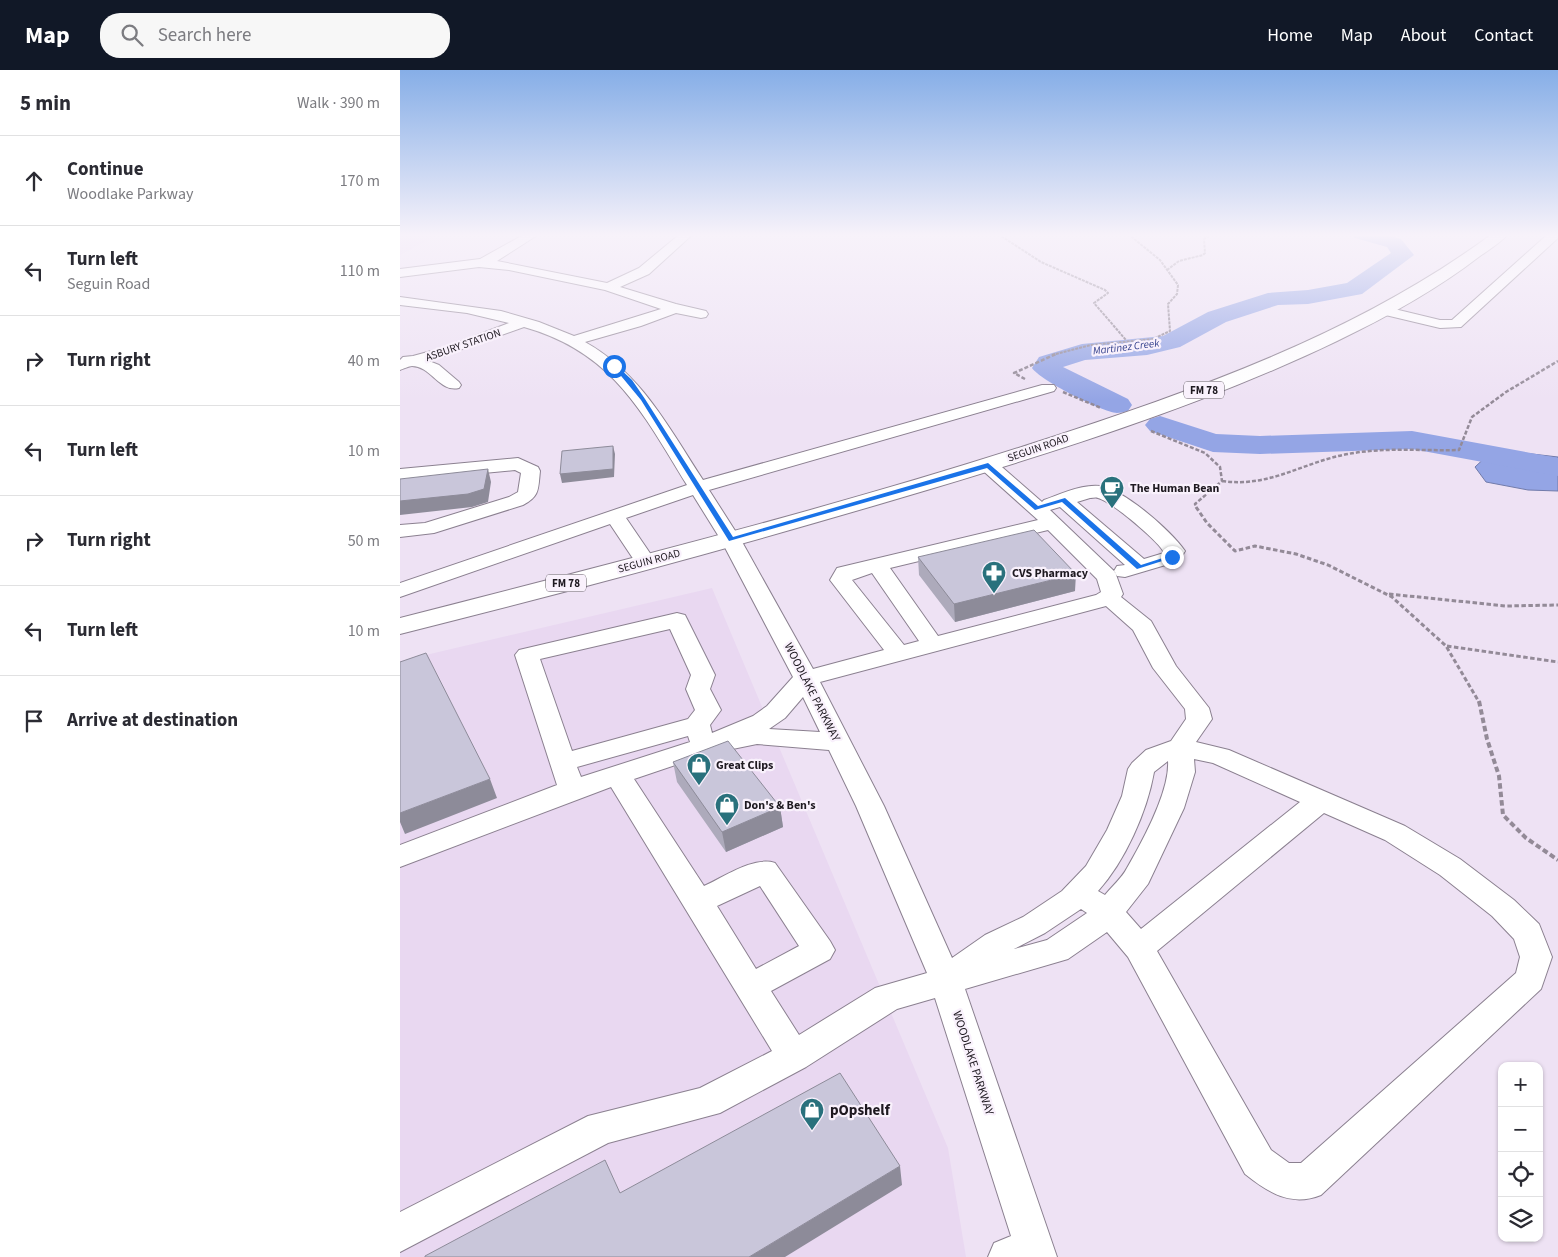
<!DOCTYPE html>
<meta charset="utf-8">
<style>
body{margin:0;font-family:"Source Sans 3",sans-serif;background:#f7f7f7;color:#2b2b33}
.controls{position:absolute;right:15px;bottom:15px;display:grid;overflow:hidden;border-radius:10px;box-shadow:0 1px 4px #0004}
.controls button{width:45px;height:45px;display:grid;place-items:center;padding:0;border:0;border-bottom:1px solid #e1e1e2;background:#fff;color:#2b2b33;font:25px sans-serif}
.stop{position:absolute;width:15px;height:15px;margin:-11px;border:4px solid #1a73e8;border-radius:50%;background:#fff}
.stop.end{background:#1a73e8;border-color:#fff;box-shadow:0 1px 5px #0008}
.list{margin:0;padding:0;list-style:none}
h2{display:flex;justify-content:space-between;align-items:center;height:65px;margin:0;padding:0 20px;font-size:21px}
h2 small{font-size:16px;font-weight:400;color:#7c7c81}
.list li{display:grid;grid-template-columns:32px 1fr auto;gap:15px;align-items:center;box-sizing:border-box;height:90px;padding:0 20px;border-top:1px solid #e1e1e2}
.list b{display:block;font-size:19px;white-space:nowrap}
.list p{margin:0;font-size:16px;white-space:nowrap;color:#7c7c81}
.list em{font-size:16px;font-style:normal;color:#7c7c81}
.icon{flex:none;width:28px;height:28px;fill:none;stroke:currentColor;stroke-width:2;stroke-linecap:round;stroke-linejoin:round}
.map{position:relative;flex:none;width:1158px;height:1187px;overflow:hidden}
header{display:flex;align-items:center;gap:30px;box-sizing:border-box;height:70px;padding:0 25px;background:#111827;color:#fff}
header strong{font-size:24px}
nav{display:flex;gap:28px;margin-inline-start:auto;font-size:18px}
.search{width:350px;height:45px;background:#f7f7f7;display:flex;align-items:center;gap:12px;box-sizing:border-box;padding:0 18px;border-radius:20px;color:#7c7c81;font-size:19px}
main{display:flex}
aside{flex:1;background:#fff}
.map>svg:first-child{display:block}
.built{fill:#e9d8f1}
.water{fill:#94a5e5;stroke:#717baa}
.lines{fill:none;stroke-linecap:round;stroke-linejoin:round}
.river{fill:#94a5e5;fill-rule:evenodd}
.minor-casing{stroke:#8b8090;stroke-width:2}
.major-casing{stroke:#8b8090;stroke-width:2}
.path-far3{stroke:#938a97;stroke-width:2;stroke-dasharray:3 1;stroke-linecap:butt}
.path-far2{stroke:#938a97;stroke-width:2.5;stroke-dasharray:4 2;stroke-linecap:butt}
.path-far1{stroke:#938a97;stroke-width:3;stroke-dasharray:4.5 2.5;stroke-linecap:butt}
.path{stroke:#938a97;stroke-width:4;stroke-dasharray:5.5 3;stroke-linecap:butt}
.minor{fill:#fff;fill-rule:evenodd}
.major{fill:#fff;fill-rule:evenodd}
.wall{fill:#adaabb}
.shaded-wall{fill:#8d8b99}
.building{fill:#c9c6da;stroke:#8d8b99}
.route{fill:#1a73e8}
.labels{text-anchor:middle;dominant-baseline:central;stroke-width:4.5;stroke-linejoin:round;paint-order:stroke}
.far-street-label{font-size:11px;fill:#1e1920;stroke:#f9f1fc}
.far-water-label{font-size:11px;font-style:italic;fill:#36438e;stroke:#f9f1fc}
.shield{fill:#f9f1fc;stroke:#605a62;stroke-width:1}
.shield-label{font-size:11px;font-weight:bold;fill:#1e1920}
.poi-label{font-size:12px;font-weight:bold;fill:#1e1920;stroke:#f9f1fc;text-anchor:start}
.street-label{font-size:12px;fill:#1e1920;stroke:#f9f1fc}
.near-poi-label{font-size:15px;font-weight:bold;fill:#1e1920;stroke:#f9f1fc;text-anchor:start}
</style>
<header>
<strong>Map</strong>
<div class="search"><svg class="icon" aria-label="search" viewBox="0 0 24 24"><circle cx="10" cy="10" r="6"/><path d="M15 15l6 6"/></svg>Search here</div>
<nav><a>Home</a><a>Map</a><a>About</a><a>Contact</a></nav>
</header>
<main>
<aside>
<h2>5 min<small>Walk · 390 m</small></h2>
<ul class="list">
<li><svg class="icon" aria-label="ahead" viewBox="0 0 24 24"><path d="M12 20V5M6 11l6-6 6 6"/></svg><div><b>Continue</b><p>Woodlake Parkway</p></div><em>170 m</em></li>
<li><svg class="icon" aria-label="left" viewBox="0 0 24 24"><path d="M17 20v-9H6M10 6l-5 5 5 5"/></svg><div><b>Turn left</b><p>Seguin Road</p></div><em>110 m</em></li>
<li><svg class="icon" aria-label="right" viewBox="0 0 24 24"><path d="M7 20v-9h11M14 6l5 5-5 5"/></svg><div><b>Turn right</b></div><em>40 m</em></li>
<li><svg class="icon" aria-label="left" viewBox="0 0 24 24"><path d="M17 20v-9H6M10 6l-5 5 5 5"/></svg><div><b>Turn left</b></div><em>10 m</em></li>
<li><svg class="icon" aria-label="right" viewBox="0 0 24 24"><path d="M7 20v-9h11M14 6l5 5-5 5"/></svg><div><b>Turn right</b></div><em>50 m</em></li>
<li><svg class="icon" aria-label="left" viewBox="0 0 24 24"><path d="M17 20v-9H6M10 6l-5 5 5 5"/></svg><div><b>Turn left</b></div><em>10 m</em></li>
<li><svg class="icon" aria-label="arrive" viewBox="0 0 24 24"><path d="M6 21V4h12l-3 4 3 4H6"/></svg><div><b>Arrive at destination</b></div></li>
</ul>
</aside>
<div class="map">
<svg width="1158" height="1187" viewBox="0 0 1158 1187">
<rect width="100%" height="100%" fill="#eee2f4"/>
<path class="built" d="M0 164H40L0 185Z
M312 518 548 1078 566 1187H0V591Z"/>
<path class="water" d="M1115 382 1158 387V421L1128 420 1086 412 1075 397 1089 384Z"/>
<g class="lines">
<path class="river" d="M952 164H984L1001 169 1014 185 962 224 908 234 878 235 826 252 780 277 747 285 685 290 663 297 728 329 732 335 728 341C724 342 720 343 717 343 702 342 640 310 632 298L639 287 682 274 763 266 808 242 868 223 908 220 947 213 991 183 987 177 955 168Z
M760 346 816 364 860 366 1012 361 1158 388V406L1012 379 860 384 813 382 750 361 745 355 750 349Z"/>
<defs>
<path id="minor" d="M125 164H139L97 191 207 213 239 198 280 164H293L249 204 220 217 276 234 306 241 308 244 306 247 301 248 276 243 241 256 185 272C241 303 269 358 303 410L642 315H654L656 318 654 321 309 420 341 470 413 599 484 580 430 510 437 498 638 450 581 399 579 395 581 391H595L642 432 644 430C661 424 682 414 700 416 725 420 771 461 785 481L779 491 725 507 717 506 714 501 717 496 725 495 660 437 650 440 715 502 723 524 721 527 751 551 776 596 809 638 812 649 796 672 829 680 1005 756 1060 789 1114 830 1139 854 1152 887 1141 919 921 1125C891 1137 869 1123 845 1104L728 887 707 862 668 889 565 919 657 1187H588L594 1173 611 1166 535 928 497 939 406 997 320 1043 208 1073 0 1182V1142L188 1046 300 1018 372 981 211 717 0 797V775L157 715 115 585 119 580 277 543 285 545 315 605 310 619 321 640 310 655 312 663 353 646 367 636 393 607 321 470 293 425 226 448 256 492 252 496 245 498 238 496 210 454 0 527V513L287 415C242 342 213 282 124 257L29 291 39 295 59 312 61 315 59 318C40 323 31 296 12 296 9 296 3 299 0 300V290L3 287 13 286 46 277 109 253 67 243 0 235V227L101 241 139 252 174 266 261 239 205 220 109 200 79 197 0 207V199L80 189ZM690 428C693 428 696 427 698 428 711 431 761 473 764 483L744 489 677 432ZM648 460 697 509 701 522 696 525 538 566 490 498ZM472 503 519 571 504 575 452 510ZM706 536 733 560 753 598 785 639 786 649 771 671 746 680 732 693 728 699 722 726 707 760 686 796 662 821 623 847 585 865 552 888 484 736 420 612ZM270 559 291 605 286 619 295 640 288 649 172 681 140 589ZM403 627 420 662 369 659 385 648ZM288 666 290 672 181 707 177 697ZM357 674 429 680 456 736 527 903 475 918 399 965 371 921 430 889 435 880 430 871 375 793C353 786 324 807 304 816L234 709 308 684ZM794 689 813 693 900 732 741 859 726 842 748 814 784 738 795 702ZM768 691C770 721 742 772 727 798 722 808 712 816 705 825L698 821C725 791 747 742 754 702ZM924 743 985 770 1040 805 1092 846 1114 869 1120 887 1116 903 901 1093H889L871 1080 757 881ZM360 816 399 876 356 899 317 836ZM681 839 687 843 647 870 614 879 645 863Z
M1148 164H1158V168L1061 257 1040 258 977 243 975 240 982 236 1040 250H1052Z
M118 388 138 397 140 401C138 419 140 426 123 435L34 463 0 467V455L25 453 109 427 118 422 121 403 115 400 0 411V399Z"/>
<path id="major" d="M1092 164H1108C1100 173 1090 179 1080 186 1036 220 987 247 937 271 798 338 648 384 500 428 335 477 168 522 0 564V548C213 493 427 440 637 372 796 320 957 264 1092 164Z"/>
</defs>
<use href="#minor" class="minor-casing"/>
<use href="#major" class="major-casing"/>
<path class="path-far3" d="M598 164 641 192 705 220 708 223 694 233 726 270
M767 200 779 191 803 185 805 183 804 169 812 164
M652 285 691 275 753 269 770 261 768 234 777 224 778 215 760 190 728 164"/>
<path class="path-far2" d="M625 309 614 303 656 284
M663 322 701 338
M751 361 805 383 820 397 822 411 795 434 797 438
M822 411C870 418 903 392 948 384 984 377 1022 381 1059 380L1072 347 1106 322 1158 291"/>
<path class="path-far1" d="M796 437 807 453 835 481 855 476 896 484 928 495 992 527 1046 576 1079 632
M989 524 1106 536 1158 535
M1047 576 1158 592"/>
<path class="path" d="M1079 631 1087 669 1099 706 1103 745 1126 768 1158 790"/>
<use href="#minor" class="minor"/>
<use href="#major" class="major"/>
</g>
<path class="wall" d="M518 487 675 521 555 552 519 505Z
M273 692 380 737 383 757 326 782 277 712Z"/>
<path class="shaded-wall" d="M213 376 215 384 214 407 162 413 160 404Z
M88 399 91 412 88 432 72 437 0 445V431Z
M676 504 675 521 555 552 554 534Z
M90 709 97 728 5 764 0 752V743Z
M380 737 383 757 326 782 322 762Z
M500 1096 502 1115 385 1187H349Z"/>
<path class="building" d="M213 376V399L160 404 162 381Z
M88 399 84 419 68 424 0 431V409Z
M634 460 676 504 554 534 518 487Z
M26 583 90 709 0 743V592Z
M328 671 380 737 322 762 273 692Z
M440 1003 500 1096 349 1187H25V1186L205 1090 220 1123Z"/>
<linearGradient id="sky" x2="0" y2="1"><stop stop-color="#86aee7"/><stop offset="0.5" stop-color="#f7f2fa"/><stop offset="1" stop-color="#f7f2fa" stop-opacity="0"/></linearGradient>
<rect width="1158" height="330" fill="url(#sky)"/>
<path class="route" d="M212 295H216L232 310 245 329 333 467 588 393 638 436 665 428 741 495 772 485 775 487 737 499 662 432 635 440 587 398 329 471 241 330Z"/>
<defs>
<symbol id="cafe-pin" viewBox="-11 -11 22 30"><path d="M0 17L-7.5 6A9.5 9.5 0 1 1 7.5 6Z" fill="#29717c" stroke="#f9f1fc"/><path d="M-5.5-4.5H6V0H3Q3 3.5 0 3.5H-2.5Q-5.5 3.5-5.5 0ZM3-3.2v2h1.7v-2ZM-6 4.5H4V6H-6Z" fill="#fff"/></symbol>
<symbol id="pharmacy-pin" viewBox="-11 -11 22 30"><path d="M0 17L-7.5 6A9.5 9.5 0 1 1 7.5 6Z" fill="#29717c" stroke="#f9f1fc"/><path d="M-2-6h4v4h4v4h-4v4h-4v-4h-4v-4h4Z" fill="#fff"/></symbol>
<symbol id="shop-pin" viewBox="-11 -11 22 30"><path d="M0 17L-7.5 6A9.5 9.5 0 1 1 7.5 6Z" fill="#29717c" stroke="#f9f1fc"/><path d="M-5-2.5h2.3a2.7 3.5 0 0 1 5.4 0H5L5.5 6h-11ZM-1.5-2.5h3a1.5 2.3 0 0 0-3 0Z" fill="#fff"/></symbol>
</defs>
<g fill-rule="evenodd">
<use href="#cafe-pin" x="698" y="404" width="28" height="38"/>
<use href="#pharmacy-pin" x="580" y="489" width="28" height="38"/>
<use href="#shop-pin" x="285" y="681" width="28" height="38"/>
<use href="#shop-pin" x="313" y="721" width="28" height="38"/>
<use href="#shop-pin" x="398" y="1026" width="28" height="38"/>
</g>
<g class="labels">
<g class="far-street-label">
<text transform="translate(63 275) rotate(-19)">ASBURY STATION</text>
<text transform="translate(638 378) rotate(-19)">SEGUIN ROAD</text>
<text transform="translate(249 491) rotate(-15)">SEGUIN ROAD</text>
</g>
<g class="far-water-label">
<text transform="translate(726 277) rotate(-7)">Martinez Creek</text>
</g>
<g class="shield">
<rect x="784" y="311.5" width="40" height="17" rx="4"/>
<rect x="146" y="504.5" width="40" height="17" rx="4"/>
</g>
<g class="shield-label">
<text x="804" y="320">FM 78</text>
<text x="166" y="513">FM 78</text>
</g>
<g class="poi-label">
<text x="730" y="418">The Human Bean</text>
<text x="612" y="503">CVS Pharmacy</text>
<text x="316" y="695">Great Clips</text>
<text x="344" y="735">Don's &amp; Ben's</text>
</g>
<g class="street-label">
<text transform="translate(412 622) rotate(63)">WOODLAKE PARKWAY</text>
<text transform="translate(573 993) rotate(72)">WOODLAKE PARKWAY</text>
</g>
<g class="near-poi-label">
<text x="430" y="1040">pOpshelf</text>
</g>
</g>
</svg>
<div class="controls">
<button>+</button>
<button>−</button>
<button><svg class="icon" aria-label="locate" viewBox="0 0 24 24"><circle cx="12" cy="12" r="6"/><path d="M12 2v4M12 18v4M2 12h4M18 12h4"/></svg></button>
<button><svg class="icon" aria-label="layers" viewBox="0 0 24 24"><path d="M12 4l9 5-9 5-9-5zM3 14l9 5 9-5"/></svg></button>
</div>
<div class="stop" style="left:214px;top:296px"></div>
<div class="stop end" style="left:772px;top:487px"></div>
</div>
</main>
